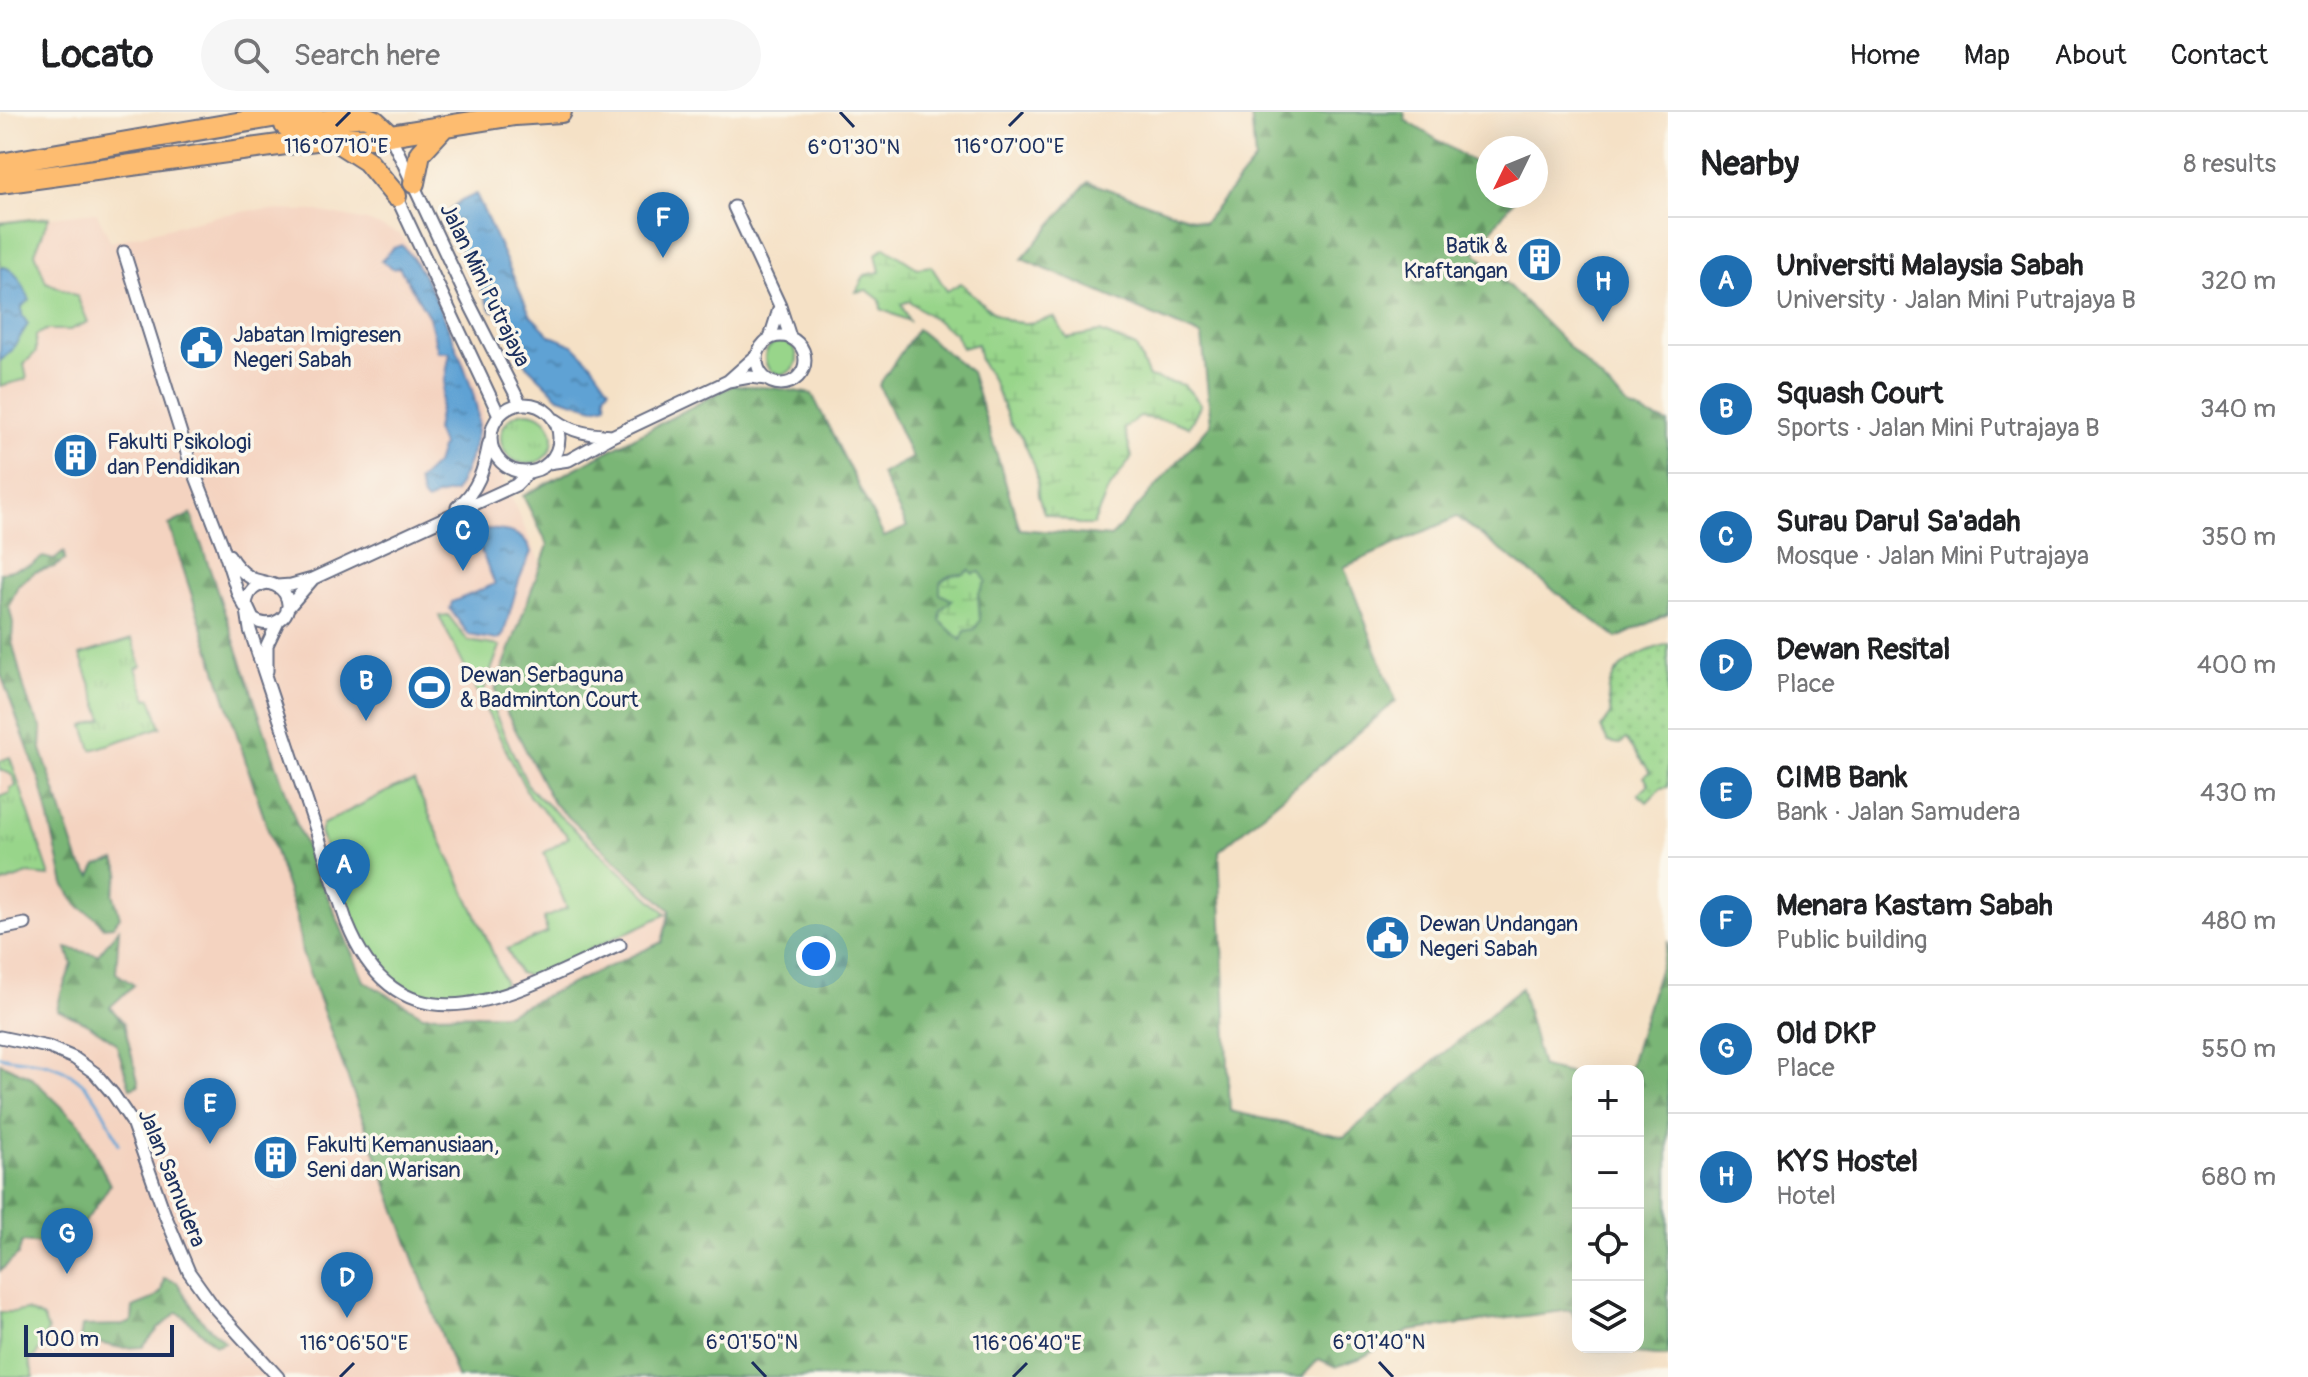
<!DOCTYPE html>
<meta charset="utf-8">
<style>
body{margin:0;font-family:Pangolin,sans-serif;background:#f6f6f6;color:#202124}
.controls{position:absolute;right:24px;bottom:24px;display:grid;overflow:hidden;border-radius:16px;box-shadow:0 8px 32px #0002}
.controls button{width:72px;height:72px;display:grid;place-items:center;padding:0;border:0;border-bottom:2px solid #e0e0e0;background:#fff;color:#202124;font:40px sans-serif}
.compass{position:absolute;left:1476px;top:24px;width:72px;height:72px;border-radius:50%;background:#fff;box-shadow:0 8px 32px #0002;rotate:227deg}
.scale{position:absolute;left:24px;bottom:20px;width:150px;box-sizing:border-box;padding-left:8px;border:4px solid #1b2f5e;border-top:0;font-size:22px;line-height:28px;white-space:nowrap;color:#1b2f5e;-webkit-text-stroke:6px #fbf7ec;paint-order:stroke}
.you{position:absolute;left:816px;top:844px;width:28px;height:28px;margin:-20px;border:6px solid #fff;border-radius:50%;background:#1a73e8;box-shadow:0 0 0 12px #1a73e833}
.badge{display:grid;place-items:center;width:52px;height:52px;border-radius:50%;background:#1f6fb2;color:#fff;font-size:26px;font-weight:700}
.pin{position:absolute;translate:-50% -66px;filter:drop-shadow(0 2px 4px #0008)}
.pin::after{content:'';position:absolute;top:42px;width:28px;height:24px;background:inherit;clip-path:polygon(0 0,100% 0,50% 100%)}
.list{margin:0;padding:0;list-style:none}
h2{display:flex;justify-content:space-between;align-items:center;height:104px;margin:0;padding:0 32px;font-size:34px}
h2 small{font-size:26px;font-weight:400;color:#757577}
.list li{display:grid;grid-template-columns:52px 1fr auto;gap:24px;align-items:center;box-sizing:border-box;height:128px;padding:0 32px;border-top:2px solid #e0e0e0}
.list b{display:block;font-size:30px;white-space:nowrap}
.list p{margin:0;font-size:26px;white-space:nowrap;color:#757577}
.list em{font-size:26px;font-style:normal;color:#757577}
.icon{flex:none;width:44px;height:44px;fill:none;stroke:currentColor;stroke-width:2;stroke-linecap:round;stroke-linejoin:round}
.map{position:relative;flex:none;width:1668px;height:1265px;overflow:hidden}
header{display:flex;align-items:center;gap:48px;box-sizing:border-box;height:112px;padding:0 40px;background:#fff;border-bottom:2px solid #e0e0e0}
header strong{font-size:38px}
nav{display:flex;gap:44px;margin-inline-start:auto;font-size:28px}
.search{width:560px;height:72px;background:#f6f6f6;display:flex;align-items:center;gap:20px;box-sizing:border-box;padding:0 28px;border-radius:44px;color:#757577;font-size:30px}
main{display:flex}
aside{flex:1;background:#fff}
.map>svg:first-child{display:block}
.built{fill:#f4d3c0}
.grass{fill:#98d58a;stroke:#5a8274;stroke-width:2}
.forest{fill:url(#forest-firs);stroke:#4a726a;stroke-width:2}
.wetland{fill:url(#wetland-marsh);stroke:#5a8274;stroke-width:2}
.park{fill:url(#park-tufts);stroke:#5a8274;stroke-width:2}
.garden{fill:url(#garden-dots);stroke:#5a8274;stroke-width:2}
.water{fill:url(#water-ripples);stroke:#3d6899;stroke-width:2}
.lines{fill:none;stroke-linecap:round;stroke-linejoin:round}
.stream{stroke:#5fa2d4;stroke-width:3}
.street-casing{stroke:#676d82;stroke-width:15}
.highway-casing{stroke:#676d82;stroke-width:24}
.street{stroke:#fff;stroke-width:11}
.highway{stroke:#fdbc70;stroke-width:20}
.ticks{fill:none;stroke:#1b2f5e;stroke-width:3}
.labels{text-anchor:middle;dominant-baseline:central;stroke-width:7;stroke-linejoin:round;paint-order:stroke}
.poi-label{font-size:22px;fill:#1b2f5e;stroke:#fbf7ec;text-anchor:start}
.street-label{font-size:22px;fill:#1b2f5e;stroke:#fbf7ec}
.ticks-label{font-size:20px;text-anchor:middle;fill:#1b2f5e;stroke:#fbf7ec;stroke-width:7;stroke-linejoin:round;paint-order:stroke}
</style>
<header>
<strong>Locato</strong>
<div class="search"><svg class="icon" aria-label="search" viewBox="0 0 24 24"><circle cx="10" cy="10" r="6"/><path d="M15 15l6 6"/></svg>Search here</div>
<nav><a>Home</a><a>Map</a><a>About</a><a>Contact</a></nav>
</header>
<main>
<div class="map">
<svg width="1668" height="1265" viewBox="0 0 1668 1265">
<defs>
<pattern id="forest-firs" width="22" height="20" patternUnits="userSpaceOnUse" patternTransform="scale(2)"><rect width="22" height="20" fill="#7ab676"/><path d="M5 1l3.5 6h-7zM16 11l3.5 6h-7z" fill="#639464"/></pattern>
<pattern id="wetland-marsh" width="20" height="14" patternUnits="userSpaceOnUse" patternTransform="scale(2)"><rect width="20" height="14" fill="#98d58a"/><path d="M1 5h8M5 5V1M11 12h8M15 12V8" fill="none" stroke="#82b77a"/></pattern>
<pattern id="park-tufts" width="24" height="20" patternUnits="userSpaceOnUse" patternTransform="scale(2)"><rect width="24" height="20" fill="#98d58a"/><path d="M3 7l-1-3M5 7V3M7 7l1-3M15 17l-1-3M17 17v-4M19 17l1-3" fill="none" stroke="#82b77a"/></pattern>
<pattern id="garden-dots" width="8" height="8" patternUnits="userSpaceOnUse" patternTransform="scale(2)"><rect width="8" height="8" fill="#98d58a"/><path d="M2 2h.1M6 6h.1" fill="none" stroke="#82b77a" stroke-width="1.8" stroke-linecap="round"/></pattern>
<pattern id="water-ripples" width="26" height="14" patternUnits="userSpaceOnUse" patternTransform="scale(2)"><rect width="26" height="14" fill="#5fa2d4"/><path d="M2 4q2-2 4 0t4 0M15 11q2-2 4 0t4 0" fill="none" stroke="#4e84af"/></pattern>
</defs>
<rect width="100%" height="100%" fill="#fbf7ec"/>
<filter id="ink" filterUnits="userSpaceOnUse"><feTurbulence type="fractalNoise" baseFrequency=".0125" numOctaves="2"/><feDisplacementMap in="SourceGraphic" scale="16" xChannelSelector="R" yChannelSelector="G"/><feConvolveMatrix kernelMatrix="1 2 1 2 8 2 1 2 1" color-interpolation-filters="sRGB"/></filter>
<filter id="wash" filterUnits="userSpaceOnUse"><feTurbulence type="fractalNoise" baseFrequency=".006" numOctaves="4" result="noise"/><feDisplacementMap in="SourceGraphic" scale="32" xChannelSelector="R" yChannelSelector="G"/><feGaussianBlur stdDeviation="1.8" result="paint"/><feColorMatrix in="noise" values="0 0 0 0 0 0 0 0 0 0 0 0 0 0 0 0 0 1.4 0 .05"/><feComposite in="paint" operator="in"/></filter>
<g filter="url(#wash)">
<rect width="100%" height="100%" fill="#f5e1c6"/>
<path class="built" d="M255 98 317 99 367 109 400 122 419 149 476 272 484 299 483 320 893 1265H0V111L96 100 111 130 221 103Z"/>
<path class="grass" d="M49 105 35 141 46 170 77 184 88 210 70 218H46L36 223V240L24 252 27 267 0 274V249L12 238 22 203V194L27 190 4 155 0 156V111Z
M765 246a16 16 0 1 1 32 0a16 16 0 1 1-32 0Z
M448 503 468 529 500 534 484 578 529 676 667 802 531 865 519 861 507 837 547 821 544 806 567 796 544 741 569 725 529 684 439 504Z
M414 670 487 827 505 871 498 880 451 887 427 884 405 876 377 858 358 831 320 720 323 712 398 674Z
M26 1198 43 1206 48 1218 37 1242 29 1249 34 1265H0V1200H16Z"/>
<path class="forest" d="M1251 0H1404L1405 8 1488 59V84H1517L1475 140 1630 296 1668 311V502L1617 526 1457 405 1344 455 1396 589 1219 739 1230 999 1344 1025 1521 876 1542 955 1578 963V1214L1571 1198 1409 1219 1361 1246 1336 1255 1319 1247 1302 1265H457L302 841 297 807 169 413 191 402 298 716 364 869 423 903 506 902 662 830 670 798 553 691 495 578 548 433 523 384 733 273 775 276 812 282 884 425 907 415 881 362 912 346 879 273 917 217 971 260 1020 417 1111 425 1211 312 1202 224 1022 147 1088 70 1204 111 1255 48Z
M64 440 65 448 54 455 35 460 18 473 9 494 13 511 12 529 24 576 31 597 42 617 41 637 79 751 91 764 97 753 115 748 120 760 113 781 120 805 113 814 103 815 96 806 77 793 64 772 41 672 0 560V461L31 453 43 445 54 448Z
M119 817 116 861 134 873 110 895 124 911 139 973 130 976 116 931 85 910 57 898 61 881 72 852 67 836 98 843Z
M1668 829V1244L1587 1237 1586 1235H1638V959H1628Z
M0 951 31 965 81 1013 110 1073C98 1091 80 1123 60 1129 47 1133 34 1131 22 1130L18 1143 0 1159Z
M164 1166 177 1170 200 1207 225 1230 216 1233 178 1200 159 1216 143 1235 121 1236 80 1227 82 1214 123 1213 132 1210 133 1195 153 1187 161 1180Z"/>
<path class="wetland" d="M885 135 917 156 931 154 947 179 961 171C978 188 997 210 1023 211 1033 212 1045 207 1054 205L1067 226 1100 220 1136 235 1149 265 1184 273 1201 292 1189 315 1172 309 1140 305 1124 316 1132 345 1107 380 1093 413H1082L1044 401 1038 384 1037 363 1034 353 1022 326 1010 311 991 265 980 249 977 232 962 236 955 222 909 189 901 192 909 209 881 197 880 188 867 178 856 180 865 163 880 160 876 142Z
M969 458 973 462 980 460 986 469 978 483 980 508 975 517 965 519 961 528 940 509 941 498 952 488 940 482V471C947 463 954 462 964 462Z"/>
<path class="park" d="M501 326a26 26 0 1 1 52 0a26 26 0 1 1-52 0Z
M132 527 141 554 136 556 147 587 151 586 161 615 92 638 84 614 103 607 80 543Z
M10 645 50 764 28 762 0 772V685L10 681V676L16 674C14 661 9 661 0 658V649Z"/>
<path class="garden" d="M1668 532V675L1661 676 1647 690 1638 682 1649 672 1644 665 1650 660 1626 627 1620 632 1608 630 1601 616 1611 602C1610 594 1607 584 1609 576 1614 551 1646 538 1668 532Z"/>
<path class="water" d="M476 82 531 204 551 224 573 233 592 252 609 276 605 282 607 293 594 296 559 285 527 254 499 199H492L457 130 462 124 449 99 459 90Z
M402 133C407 139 413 146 417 153 434 178 479 281 478 309 477 333 466 359 455 380L436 384 427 390 423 386 418 369 436 352 442 333 436 318 450 240H438L429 205 399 155 394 157 381 149 393 136Z
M4 155C18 159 24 176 30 188L22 194V203L28 212 12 238 0 249V156Z
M477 416C499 419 522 415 531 440L519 468 503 524 497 528 469 523 450 497 452 490 495 472 477 429 450 439 448 433Z"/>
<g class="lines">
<path class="stream" d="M0 944C14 948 30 948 44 951 87 961 103 995 119 1032"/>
</g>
</g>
<g filter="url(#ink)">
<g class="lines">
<defs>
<path id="street" d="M390 23 467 187 520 291
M396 84 499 303
M734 95 780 194 790 225
M124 140 188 344 222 432 238 482 247 498 250 518 347 811C404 953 521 876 620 833
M757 248a24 24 0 1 1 48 0a24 24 0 1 1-48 0Z
M770 226 780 194
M729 268 757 243
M491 326a34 34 0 1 1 68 0a34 34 0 1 1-68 0Z
M556 308C574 321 589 322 611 324
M548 351 569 348 612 324 728 269 750 265 766 267
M457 395C478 379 484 357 489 331
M229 443C234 452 241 460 251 466 262 471 278 470 285 482 297 504 271 520 253 507L246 492C248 479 255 473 268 471
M277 474 291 473 312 467 516 373 529 360
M287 497 312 468
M267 559V533L278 510
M0 817 25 812
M0 925 48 935 74 946 95 961 113 982 132 1010 165 1103 189 1160 214 1195 278 1265"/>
<path id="highway" d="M285 13 364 4 375 9 390 23
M331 26 367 49 396 84
M0 52 301 0
M0 71 330 26H371L515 3 561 0
M414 71 420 41 443 16"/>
</defs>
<use href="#street" class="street-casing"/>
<use href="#highway" class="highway-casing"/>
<use href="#street" class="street"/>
<use href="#highway" class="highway"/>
</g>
</g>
<path class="ticks" d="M840 0 854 15M336 14 350 0M1009 14 1023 0M752 1250 766 1265M1379 1250 1393 1265M340 1265 354 1251M1013 1265 1027 1251"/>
<defs>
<symbol id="building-disc" viewBox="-11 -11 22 22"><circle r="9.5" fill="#1f6fb2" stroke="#fbf7ec"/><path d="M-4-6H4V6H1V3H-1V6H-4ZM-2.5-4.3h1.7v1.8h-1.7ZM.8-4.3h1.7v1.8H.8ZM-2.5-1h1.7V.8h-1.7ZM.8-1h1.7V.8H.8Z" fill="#fff"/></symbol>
<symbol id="civic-disc" viewBox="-11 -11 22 22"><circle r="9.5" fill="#1f6fb2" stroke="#fbf7ec"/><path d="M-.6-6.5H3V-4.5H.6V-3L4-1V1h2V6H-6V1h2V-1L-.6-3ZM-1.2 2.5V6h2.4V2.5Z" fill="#fff"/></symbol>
<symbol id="stadium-disc" viewBox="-11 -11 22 22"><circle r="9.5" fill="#1f6fb2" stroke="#fbf7ec"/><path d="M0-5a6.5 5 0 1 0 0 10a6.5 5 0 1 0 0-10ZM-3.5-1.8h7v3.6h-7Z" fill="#fff"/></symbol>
</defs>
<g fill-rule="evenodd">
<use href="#building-disc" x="1514" y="122" width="51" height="51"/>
<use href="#civic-disc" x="176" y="210" width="51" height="51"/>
<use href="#building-disc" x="50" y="318" width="51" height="51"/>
<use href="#stadium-disc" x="404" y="550" width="51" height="51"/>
<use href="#civic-disc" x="1362" y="800" width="51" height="51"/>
<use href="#building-disc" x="250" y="1020" width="51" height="51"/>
</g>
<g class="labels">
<g class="poi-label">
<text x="1508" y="134" text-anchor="end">Batik &amp;<tspan x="1508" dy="25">Kraftangan</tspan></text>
<text x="233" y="223">Jabatan Imigresen<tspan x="233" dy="25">Negeri Sabah</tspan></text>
<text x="107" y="330">Fakulti Psikologi<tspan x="107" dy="25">dan Pendidikan</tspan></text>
<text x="460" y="563">Dewan Serbaguna<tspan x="460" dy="25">&amp; Badminton Court</tspan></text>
<text x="1419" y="812">Dewan Undangan<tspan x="1419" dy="25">Negeri Sabah</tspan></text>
<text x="306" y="1033">Fakulti Kemanusiaan,<tspan x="306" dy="25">Seni dan Warisan</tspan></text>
</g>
<g class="street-label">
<text transform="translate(485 173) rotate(64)">Jalan Mini Putrajaya</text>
<text transform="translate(172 1066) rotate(68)">Jalan Samudera</text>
</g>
</g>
<g class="ticks-label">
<text x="336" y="41">116°07'10"E</text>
<text x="1009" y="41">116°07'00"E</text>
<text x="854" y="42">6°01'30"N</text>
<text x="752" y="1237">6°01'50"N</text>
<text x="1379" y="1237">6°01'40"N</text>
<text x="354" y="1238">116°06'50"E</text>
<text x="1027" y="1238">116°06'40"E</text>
</g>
</svg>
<div class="controls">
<button>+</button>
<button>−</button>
<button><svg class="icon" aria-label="locate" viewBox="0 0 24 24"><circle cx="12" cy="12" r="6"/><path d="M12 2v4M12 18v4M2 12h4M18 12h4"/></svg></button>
<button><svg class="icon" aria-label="layers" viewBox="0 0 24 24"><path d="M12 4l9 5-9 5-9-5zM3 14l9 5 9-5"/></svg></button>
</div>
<svg class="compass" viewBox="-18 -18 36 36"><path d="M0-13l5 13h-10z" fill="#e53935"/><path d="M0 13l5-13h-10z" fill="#757577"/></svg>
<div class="scale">100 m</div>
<div class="you"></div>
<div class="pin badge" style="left:344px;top:793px">A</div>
<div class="pin badge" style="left:366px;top:609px">B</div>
<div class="pin badge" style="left:463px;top:459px">C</div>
<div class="pin badge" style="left:347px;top:1206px">D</div>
<div class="pin badge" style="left:210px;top:1032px">E</div>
<div class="pin badge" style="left:663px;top:146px">F</div>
<div class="pin badge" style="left:67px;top:1162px">G</div>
<div class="pin badge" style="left:1603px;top:210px">H</div>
</div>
<aside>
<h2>Nearby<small>8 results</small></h2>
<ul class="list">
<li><span class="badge">A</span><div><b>Universiti Malaysia Sabah</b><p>University · Jalan Mini Putrajaya B</p></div><em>320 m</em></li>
<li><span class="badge">B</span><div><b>Squash Court</b><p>Sports · Jalan Mini Putrajaya B</p></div><em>340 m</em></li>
<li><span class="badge">C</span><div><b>Surau Darul Sa'adah</b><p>Mosque · Jalan Mini Putrajaya</p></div><em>350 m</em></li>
<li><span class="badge">D</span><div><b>Dewan Resital</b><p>Place</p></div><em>400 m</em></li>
<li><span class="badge">E</span><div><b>CIMB Bank</b><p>Bank · Jalan Samudera</p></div><em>430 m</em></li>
<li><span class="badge">F</span><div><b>Menara Kastam Sabah</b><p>Public building</p></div><em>480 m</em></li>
<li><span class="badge">G</span><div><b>Old DKP</b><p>Place</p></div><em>550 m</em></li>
<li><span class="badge">H</span><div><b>KYS Hostel</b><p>Hotel</p></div><em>680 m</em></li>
</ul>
</aside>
</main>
